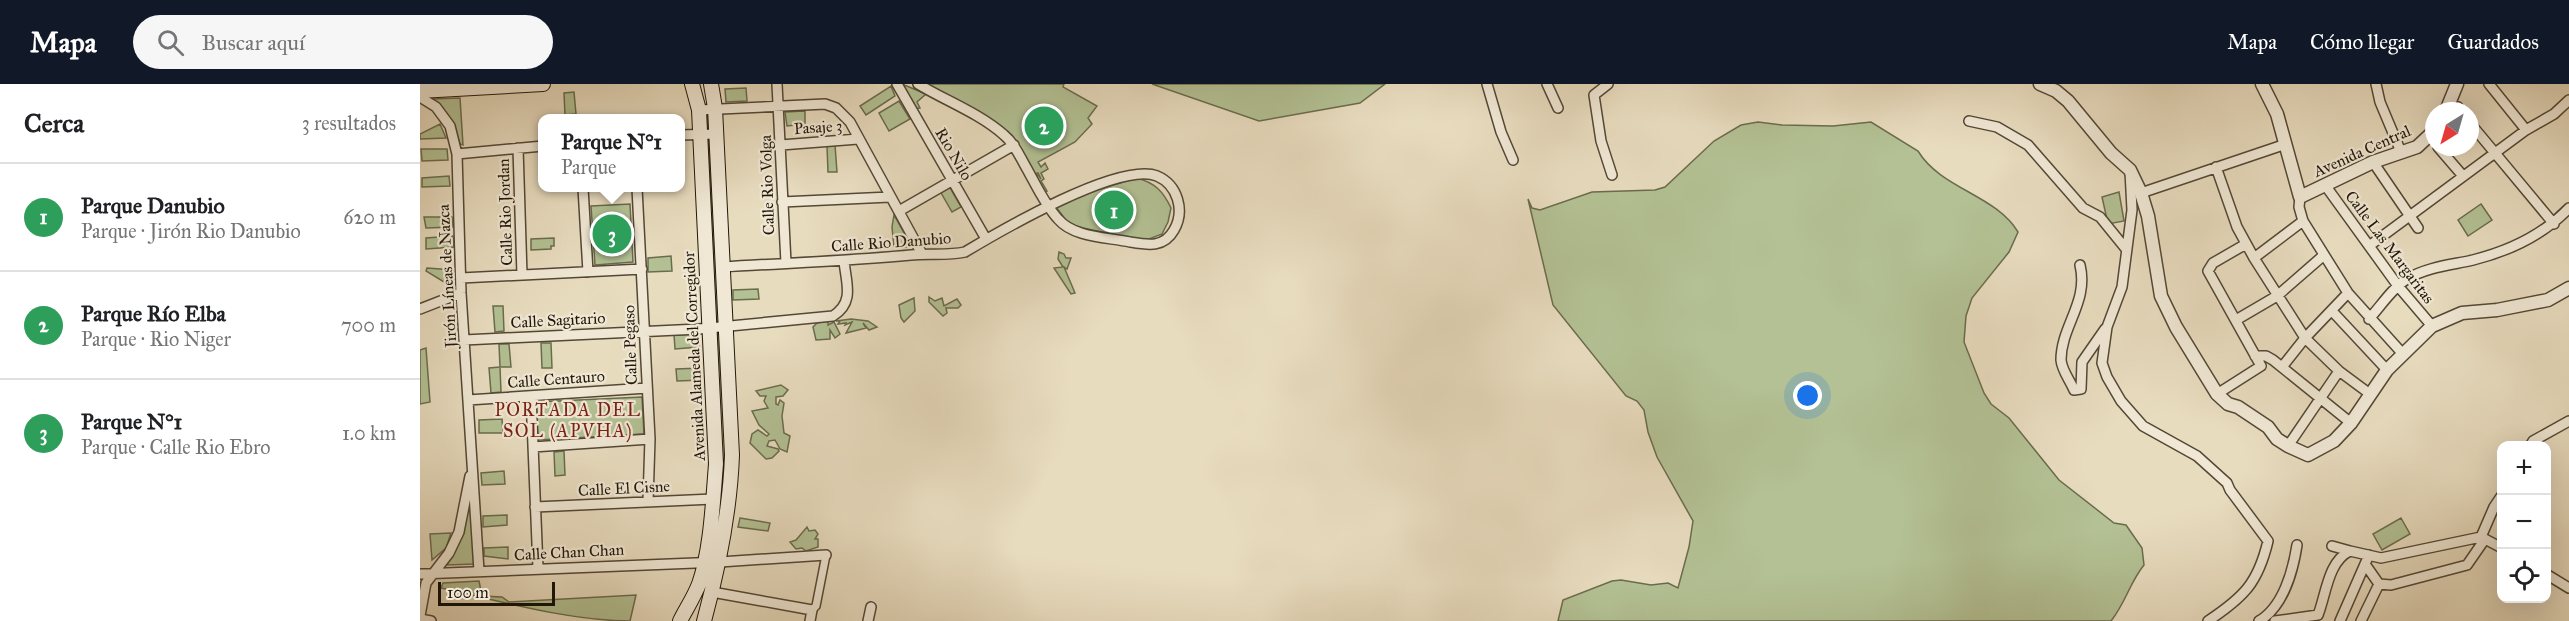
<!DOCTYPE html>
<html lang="es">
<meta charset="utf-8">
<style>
body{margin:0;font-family:"IM FELL Great Primer",serif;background:#f6f6f6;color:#202124}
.controls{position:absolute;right:18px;bottom:18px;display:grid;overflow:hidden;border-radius:12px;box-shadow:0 6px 24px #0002}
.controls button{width:54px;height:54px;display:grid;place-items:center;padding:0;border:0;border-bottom:2px solid #e0e0e0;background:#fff;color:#202124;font:30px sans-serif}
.compass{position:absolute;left:2005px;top:18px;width:54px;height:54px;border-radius:50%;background:#fff;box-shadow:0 6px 24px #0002;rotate:217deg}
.scale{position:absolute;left:18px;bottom:15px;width:117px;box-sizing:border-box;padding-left:6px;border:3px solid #211709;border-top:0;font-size:16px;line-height:21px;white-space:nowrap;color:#211709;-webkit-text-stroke:4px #f0e8d5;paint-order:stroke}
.you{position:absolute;left:1388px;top:312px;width:21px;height:21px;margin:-15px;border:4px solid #fff;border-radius:50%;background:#1a73e8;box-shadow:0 0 0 9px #1a73e833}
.badge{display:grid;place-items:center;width:39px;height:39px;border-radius:50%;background:#111827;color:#fff;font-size:20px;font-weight:700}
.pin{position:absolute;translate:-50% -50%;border:3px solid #fff;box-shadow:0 2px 6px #0006}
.popup{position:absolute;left:118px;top:30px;width:147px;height:78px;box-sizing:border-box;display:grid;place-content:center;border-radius:12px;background:#fff;filter:drop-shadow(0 2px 4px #0005);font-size:20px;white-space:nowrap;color:#757577}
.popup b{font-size:22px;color:#202124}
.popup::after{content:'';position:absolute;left:50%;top:100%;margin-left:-12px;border:12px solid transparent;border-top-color:#fff}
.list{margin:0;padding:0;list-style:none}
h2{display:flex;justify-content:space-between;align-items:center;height:78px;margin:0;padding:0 24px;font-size:26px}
h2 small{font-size:20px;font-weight:400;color:#757577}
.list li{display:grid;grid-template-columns:39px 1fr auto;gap:18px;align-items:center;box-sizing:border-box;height:108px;padding:0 24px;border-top:2px solid #e0e0e0}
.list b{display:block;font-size:22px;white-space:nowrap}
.list p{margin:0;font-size:20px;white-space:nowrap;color:#757577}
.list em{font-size:20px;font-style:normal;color:#757577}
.icon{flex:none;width:33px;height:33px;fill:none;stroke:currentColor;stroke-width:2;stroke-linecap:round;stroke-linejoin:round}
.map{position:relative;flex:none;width:2149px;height:537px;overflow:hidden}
header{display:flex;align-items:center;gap:36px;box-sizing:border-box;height:84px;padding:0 30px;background:#111827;color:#fff}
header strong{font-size:28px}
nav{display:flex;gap:33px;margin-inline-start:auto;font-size:21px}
.search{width:420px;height:54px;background:#f6f6f6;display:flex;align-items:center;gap:15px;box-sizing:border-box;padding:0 21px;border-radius:33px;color:#757577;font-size:22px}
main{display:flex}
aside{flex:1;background:#fff}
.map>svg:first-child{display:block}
.green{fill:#b3c194;stroke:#6a6c4e;stroke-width:1.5}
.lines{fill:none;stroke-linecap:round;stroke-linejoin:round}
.pedestrian-casing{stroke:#534836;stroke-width:10}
.minor-casing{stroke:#534836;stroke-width:12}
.tertiary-casing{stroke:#534836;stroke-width:15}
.secondary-casing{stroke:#211709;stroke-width:16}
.pedestrian{stroke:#f0e8d5;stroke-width:7}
.minor{stroke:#f0e8d5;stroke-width:9}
.tertiary{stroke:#f0e8d5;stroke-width:12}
.secondary{stroke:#f0e8d5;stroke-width:14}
.labels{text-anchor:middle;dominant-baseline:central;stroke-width:4.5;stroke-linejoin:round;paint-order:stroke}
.street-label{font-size:16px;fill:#211709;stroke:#f0e8d5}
.neighbourhood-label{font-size:18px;letter-spacing:1.5px;fill:#7a1f14;stroke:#f0e8d5}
</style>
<header>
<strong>Mapa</strong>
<div class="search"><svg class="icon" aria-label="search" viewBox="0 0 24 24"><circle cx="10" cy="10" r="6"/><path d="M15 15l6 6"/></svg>Buscar aquí</div>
<nav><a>Mapa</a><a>Cómo llegar</a><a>Guardados</a></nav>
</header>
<main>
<aside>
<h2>Cerca<small>3 resultados</small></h2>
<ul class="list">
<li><span class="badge" style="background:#2e9e5b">1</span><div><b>Parque Danubio</b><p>Parque · Jirón Rio Danubio</p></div><em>620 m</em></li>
<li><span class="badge" style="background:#2e9e5b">2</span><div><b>Parque Río Elba</b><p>Parque · Rio Niger</p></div><em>700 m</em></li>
<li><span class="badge" style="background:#2e9e5b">3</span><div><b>Parque N°1</b><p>Parque · Calle Rio Ebro</p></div><em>1.0 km</em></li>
</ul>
</aside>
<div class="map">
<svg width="2149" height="537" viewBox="0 0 2149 537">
<rect width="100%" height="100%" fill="#e8dcbf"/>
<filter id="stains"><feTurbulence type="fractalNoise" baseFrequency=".00333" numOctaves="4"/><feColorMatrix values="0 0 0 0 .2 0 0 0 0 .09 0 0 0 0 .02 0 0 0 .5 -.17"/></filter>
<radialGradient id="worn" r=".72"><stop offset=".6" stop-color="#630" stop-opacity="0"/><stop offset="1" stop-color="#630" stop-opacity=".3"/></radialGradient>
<path class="green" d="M482 0 506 10 497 18 500 24 495 25 482 6Z
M507 0H644L643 3 677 22 668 34 672 40 655 58 618 78 621 83 625 79 628 85 621 89 624 95 621 97 627 107 624 108 615 92 618 91 621 95 618 89 615 90 598 60 583 44Z
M732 0H965L940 19 839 37Z
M471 2 475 12 446 31 440 22Z
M326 4 327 17 306 18 305 5Z
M154 8 156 30 145 31 144 9Z
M40 14 43 61 40 60C35 42 27 28 12 15Z
M479 17 490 35 469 47 459 29Z
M385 27V40L367 42 365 28Z
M1338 38 1362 41 1413 42 1451 38 1498 67C1521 105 1576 111 1598 148L1589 168 1552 214 1546 232 1544 258 1564 309 1571 320 1589 334 1639 396 1694 439 1706 441 1722 464 1724 481C1710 498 1706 518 1691 537H1138L1143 516 1192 497 1201 496 1231 501 1248 499 1258 504 1269 463 1273 437 1237 373 1228 348 1224 326 1217 317 1206 312 1133 221 1108 115 1112 124 1120 126 1172 108 1235 106 1245 103 1294 57 1321 41Z
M20 40 26 54 0 55V50Z
M287 54 292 56 299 239 294 237Z
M415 61 417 88H408L407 62Z
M1 65H27L28 76 2 77Z
M29 92 30 102 2 103V94Z
M717 94C735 99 743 107 751 124L748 138 742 150 724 157 663 144 649 140 636 123 653 113Z
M529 102 541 123 532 128 520 107Z
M1699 108 1704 137 1688 140 1682 113Z
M210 120 213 178 175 181 171 122Z
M2061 120 2072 136 2048 152 2038 136Z
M474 131 492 163H474L472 143Z
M4 133H32L33 143 6 144Z
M33 152 34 163 6 165V154Z
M134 154V162H131V165L111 166V155Z
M639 168 644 170 646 174H651L647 185 644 183 655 209 651 210 634 184 643 183 638 175Z
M251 172 252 187 228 188V174Z
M7 184 34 186 29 201 6 187Z
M338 205 339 215 313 216V206Z
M509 213 515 217 522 214 524 222 537 215 541 221 538 224H526L527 229 523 232 509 218Z
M494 214 495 227 484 238 481 234 479 221Z
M73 222H83L84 247 75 248Z
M431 235 448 237 457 243 449 246 443 239 446 244 426 249 432 238 425 241 426 239 418 240 420 237H416Z
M408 237V241L414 238 420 250 415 254 410 246V255L396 256 393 243 397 239Z
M278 250 279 263 255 265 254 251Z
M300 250 308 367 298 465 290 463 295 251Z
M121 259H131L132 284H122Z
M79 260H89L91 283H80L81 308 71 309 69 284 80 283Z
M6 264 10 318 0 320V266Z
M281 284 282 296 257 297 256 285Z
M361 301 368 306 363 312 356 313V320L358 321 360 316 364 319 362 332 364 349 370 352 367 368 360 365 355 356 349 357 347 362 358 365 359 367 352 374 346 375 330 359 332 350 338 346 347 352 349 350 339 341 332 327 348 324 344 317 346 312H340L336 307Z
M222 313 224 350 118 356 116 318Z
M82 335 83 349H59V336Z
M144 367 145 391 135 392 134 368Z
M84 387 85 400 62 401 61 389Z
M50 401 55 480 27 481 37 463Z
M87 431V441L63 443V432Z
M320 434 350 439 348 447 318 443Z
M1981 434 1990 450 1962 466 1953 450Z
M387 443 389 447 395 446 398 450 395 455H398V463L386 467 382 464 376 465 370 458 376 456Z
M31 449 26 464 12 476 10 450Z
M88 463V475L64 472V464Z
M59 497 62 512 82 513 89 518 216 511 210 537C150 537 80 517 21 504L23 499Z"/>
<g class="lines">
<defs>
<path id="pedestrian" d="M392 526 396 522 406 471"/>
<path id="minor" d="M357 0 366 179
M477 0 566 155
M1067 0 1081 48 1093 76
M1127 0 1138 24
M1188 0 1174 11 1181 57 1192 91
M1956 0 1960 18 1981 68
M2069 0 2106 46
M0 13 16 23 30 42 37 70 41 209 59 487
M2038 23 2041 27
M279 26 405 20 416 24 430 38 502 170
M1549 37 1577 43 1608 61 1663 124 1680 133 1706 165
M2050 39 2134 140
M261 51 296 50
M361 61 438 55
M2018 63 2043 92
M98 64 102 191
M37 70 123 62
M1953 78 1998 144
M1796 83 1817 143 1834 174 1885 254 1919 287 1950 310
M1710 87 1712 126 1702 203 1687 243 1682 279 1687 293 1701 317 1723 342 1777 372 1807 399 1810 406 1848 457C1838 499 1824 513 1788 537
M1905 101 1978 202 2012 242
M163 104 168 188
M217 104 230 355 228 417
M1721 109 1866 60
M1880 113 1879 123 1883 137 1928 209 1982 269
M362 118 470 113
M479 127 594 61
M1949 162 2106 46 2134 30 2149 16
M1834 174 1883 137
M1660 181C1669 218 1641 242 1641 276 1642 287 1650 296 1654 306L1661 305 1662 278 1685 245
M303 183C365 179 428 177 491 171 509 169 527 172 545 168 580 147 700 77 737 92 758 101 765 127 754 146 744 164 728 161 710 158 688 153 654 154 638 135 625 121 616 101 607 85 600 73 595 60 584 51 559 29 526 17 498 0
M41 194 222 185
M0 225 41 209
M1912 227 1967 286
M1949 235C1961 222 1972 204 1987 195 2007 183 2031 181 2053 176 2089 167 2123 151 2149 124
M1816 236 1857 212 1904 171
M44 256 279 245 413 232C435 218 426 199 424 177
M1835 272H1846L1853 276 1931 339
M1862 283 1885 254 1928 209
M1797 310 1841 282 1788 187 1793 179 1826 160
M111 312 118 484
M48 316 227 304
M1868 362 1919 287
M2110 362 2113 357 2149 337
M113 363 230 355
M115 423 293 415
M2061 453 2074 423 2082 411
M2061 453 2082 464
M1912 462 1930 467
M1949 471 1945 480 1959 500 1971 501 2047 481 2065 455
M0 490 300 478 406 471
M2126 490 2149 504
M292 508 392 526 390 537
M0 532 6 499 29 469 39 448 50 392
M0 535 11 537
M448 537 451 523
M1839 537C1863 523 1873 487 1877 461
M1855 537 1898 531C1906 511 1908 477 1930 467L1961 474 2061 453
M1920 537 1945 480
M1941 537 1959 500"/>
<path id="tertiary" d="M1620 0 1636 7 1648 17 1691 69 1710 86 1721 109 1728 132 1741 212 1756 243 1797 310 1808 320 1818 323 1848 343 1857 355 1868 362 1888 371 1914 357 1931 339 1967 286 2012 242 2042 229 2077 226 2128 216 2149 204
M1842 0 1857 30 1880 113 1953 78 1997 63 2014 47
M2026 27 2037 0"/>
<path id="secondary" d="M0 7 123 0
M260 537C266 525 274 513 279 500 291 467 293 416 296 380L279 26 272 0
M284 537C299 482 310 428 312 371L295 24 291 0"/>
</defs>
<use href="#pedestrian" class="pedestrian-casing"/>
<use href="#minor" class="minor-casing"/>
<use href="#tertiary" class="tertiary-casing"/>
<use href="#secondary" class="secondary-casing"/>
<use href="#pedestrian" class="pedestrian"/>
<use href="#minor" class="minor"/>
<use href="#tertiary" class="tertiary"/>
<use href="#secondary" class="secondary"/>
</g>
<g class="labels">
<g class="street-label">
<text transform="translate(398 43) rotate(-4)">Pasaje 3</text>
<text transform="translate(1942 67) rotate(-24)">Avenida Central</text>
<text transform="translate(534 70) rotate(60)">Rio Nilo</text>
<text transform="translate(347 101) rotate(-92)">Calle Rio Volga</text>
<text transform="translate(85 128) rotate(-92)">Calle Rio Jordan</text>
<text transform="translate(471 158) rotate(-4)">Calle Rio Danubio</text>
<text transform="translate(1970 163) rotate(53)">Calle Las Margaritas</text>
<text transform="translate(27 192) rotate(-93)">Jirón Líneas de Nazca</text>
<text transform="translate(138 236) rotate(-3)">Calle Sagitario</text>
<text transform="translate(210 261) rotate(-92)">Calle Pegaso</text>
<text transform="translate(274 272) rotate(-93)">Avenida Alameda del Corregidor</text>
<text transform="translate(136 295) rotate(-4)">Calle Centauro</text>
<text transform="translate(204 404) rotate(-3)">Calle El Cisne</text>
<text transform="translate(149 468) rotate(-3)">Calle Chan Chan</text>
</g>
<g class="neighbourhood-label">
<text x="148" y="326">PORTADA DEL<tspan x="148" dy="21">SOL (APVHA)</tspan></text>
</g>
</g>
<rect width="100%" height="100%" filter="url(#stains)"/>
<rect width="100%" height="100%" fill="url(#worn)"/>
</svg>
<div class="controls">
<button>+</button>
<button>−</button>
<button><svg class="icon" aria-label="locate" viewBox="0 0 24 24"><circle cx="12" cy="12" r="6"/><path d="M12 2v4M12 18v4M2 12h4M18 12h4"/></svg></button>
</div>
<svg class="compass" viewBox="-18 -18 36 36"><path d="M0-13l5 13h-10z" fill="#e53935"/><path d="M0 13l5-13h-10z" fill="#757577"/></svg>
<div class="scale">100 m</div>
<div class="you"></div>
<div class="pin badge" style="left:694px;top:126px;background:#2e9e5b">1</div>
<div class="pin badge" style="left:624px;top:42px;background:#2e9e5b">2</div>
<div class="pin badge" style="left:192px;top:150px;background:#2e9e5b">3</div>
<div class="popup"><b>Parque N°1</b>Parque</div>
</div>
</main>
